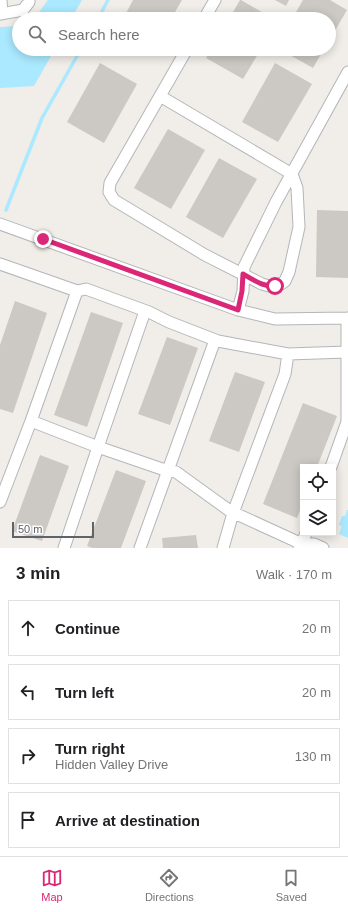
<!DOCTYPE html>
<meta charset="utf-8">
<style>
body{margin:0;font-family:Helvetica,sans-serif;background:#f2f2f2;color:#202124}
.controls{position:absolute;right:12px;bottom:12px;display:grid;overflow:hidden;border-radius:0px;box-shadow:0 2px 10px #0003}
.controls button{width:36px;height:36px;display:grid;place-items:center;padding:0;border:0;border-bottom:1px solid #e0e0e0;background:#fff;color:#202124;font:20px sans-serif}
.scale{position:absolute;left:12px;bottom:10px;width:82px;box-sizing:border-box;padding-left:4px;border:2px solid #5f6468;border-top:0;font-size:11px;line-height:14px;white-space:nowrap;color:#5f6468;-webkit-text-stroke:3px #fff;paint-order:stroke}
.stop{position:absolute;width:12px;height:12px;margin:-9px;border:3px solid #db2777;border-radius:50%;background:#fff}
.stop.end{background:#db2777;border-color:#fff;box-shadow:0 1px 4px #0008}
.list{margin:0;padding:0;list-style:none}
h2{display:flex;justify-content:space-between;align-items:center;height:52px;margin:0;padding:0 16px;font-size:17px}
h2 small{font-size:13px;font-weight:400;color:#757577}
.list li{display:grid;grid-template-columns:26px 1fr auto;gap:12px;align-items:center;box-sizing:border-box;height:56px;margin:0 8px 8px;padding:0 8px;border:1px solid #e0e0e0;border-radius:0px}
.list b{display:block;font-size:15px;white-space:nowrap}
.list p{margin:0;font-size:13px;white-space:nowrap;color:#757577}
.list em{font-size:13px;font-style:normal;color:#757577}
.icon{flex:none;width:22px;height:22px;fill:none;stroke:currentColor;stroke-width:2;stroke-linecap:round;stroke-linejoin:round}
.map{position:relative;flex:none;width:348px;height:548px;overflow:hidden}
.search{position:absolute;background:#fff;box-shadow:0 2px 10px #0003;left:12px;right:12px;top:12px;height:44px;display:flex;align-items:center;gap:10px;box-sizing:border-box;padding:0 14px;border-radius:22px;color:#757577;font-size:15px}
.sheet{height:308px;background:#fff}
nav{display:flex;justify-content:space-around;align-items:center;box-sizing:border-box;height:56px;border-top:1px solid #e0e0e0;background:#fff;font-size:11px;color:#757577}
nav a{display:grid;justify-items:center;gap:2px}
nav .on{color:#db2777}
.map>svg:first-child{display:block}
.water{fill:#aae9ff}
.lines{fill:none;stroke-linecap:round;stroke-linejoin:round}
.stream{stroke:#aae9ff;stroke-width:3.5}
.building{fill:#ccc8c4}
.minor-casing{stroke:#b3b6ba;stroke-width:13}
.minor{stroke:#fff;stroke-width:11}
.route{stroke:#db2777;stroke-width:5}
</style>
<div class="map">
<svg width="348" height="548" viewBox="0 0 348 548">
<rect width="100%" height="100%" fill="#f1ede8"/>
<path class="water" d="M48 0H82L71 19H34Z
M19 26V49H55L34 86 0 88V27Z
M347 510H348V538L339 534 342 526 339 525 342 516H345Z"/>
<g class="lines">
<path class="stream" d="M98 19 108 0
M6 210 42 118 81 49"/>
</g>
<path class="building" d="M133 0H182L171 19H123Z
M240 0H241L274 19H229Z
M275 0H289L286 6Z
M303 0H330L347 10 329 41V19H292Z
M212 49H261L243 79 206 58Z
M279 49H324L313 68Z
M100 63 137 84 104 143 67 122Z
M275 63 312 84 278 142 242 122Z
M168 129 205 150 171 209 134 188Z
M219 158 257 179 223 238 186 217Z
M317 210 348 211V278L316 277Z
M15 301 47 313 13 413 0 409V345Z
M91 312 123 323 87 427 54 415Z
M167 337 198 348 170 425 138 414Z
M235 372 265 382 239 452 209 441Z
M303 403 337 416 317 467H303V503L297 518 263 504Z
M40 455 69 466 42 541 12 531Z
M116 470 146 481 121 548H92L87 546Z
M196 535 198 548H163L162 538Z"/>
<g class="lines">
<defs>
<path id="minor" d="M1 0 2 14
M0 14 23 10 29 2V0
M204 19 215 0
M160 96 292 174 297 188 299 227 289 272 285 281 281 284 269 286 262 284 205 255 114 200 109 192 110 183 187 49
M0 224 238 310 275 319 348 318
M0 264 77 291
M238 310 243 291 244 267 276 202 348 72
M331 467 347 422V318
M0 502 31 421
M306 533 302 544 230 511 176 472 162 469 98 447 31 421 77 291 86 289 149 312 169 322 218 341 288 354 347 352
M64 548 98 447 145 311
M140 548 215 340
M223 548 233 513 285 374 288 354
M299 548 302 544H314L323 548"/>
</defs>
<use href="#minor" class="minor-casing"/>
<use href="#minor" class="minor"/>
</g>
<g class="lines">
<path class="route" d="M43 239 238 310 242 291 243 274C254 280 263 287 275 286"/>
</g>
</svg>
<div class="controls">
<button><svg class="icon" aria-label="locate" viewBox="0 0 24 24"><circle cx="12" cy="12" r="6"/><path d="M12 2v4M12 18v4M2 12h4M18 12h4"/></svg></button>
<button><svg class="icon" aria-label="layers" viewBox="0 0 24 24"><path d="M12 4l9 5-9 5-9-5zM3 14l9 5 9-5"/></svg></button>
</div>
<div class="scale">50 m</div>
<div class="stop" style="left:275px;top:286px"></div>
<div class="stop end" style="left:43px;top:239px"></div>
<div class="search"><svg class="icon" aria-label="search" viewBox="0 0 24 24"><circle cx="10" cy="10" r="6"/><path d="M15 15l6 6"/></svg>Search here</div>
</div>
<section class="sheet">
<h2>3 min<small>Walk · 170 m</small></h2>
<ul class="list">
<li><svg class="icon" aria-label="ahead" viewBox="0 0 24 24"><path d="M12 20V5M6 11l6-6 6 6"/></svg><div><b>Continue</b></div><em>20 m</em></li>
<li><svg class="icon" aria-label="left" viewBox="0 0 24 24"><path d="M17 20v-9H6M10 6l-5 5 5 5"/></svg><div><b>Turn left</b></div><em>20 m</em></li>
<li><svg class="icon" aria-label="right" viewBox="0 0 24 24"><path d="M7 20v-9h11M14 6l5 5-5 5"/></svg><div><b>Turn right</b><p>Hidden Valley Drive</p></div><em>130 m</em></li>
<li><svg class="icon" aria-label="arrive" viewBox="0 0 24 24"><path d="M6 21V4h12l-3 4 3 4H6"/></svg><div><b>Arrive at destination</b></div></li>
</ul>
</section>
<nav>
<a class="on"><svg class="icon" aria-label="map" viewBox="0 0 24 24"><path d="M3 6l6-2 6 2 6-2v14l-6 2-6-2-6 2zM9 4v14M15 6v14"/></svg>Map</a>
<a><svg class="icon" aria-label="directions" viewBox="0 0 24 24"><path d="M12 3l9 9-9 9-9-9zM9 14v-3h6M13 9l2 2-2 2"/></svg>Directions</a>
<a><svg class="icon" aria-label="saved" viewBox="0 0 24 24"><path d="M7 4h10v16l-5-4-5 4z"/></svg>Saved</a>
</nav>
